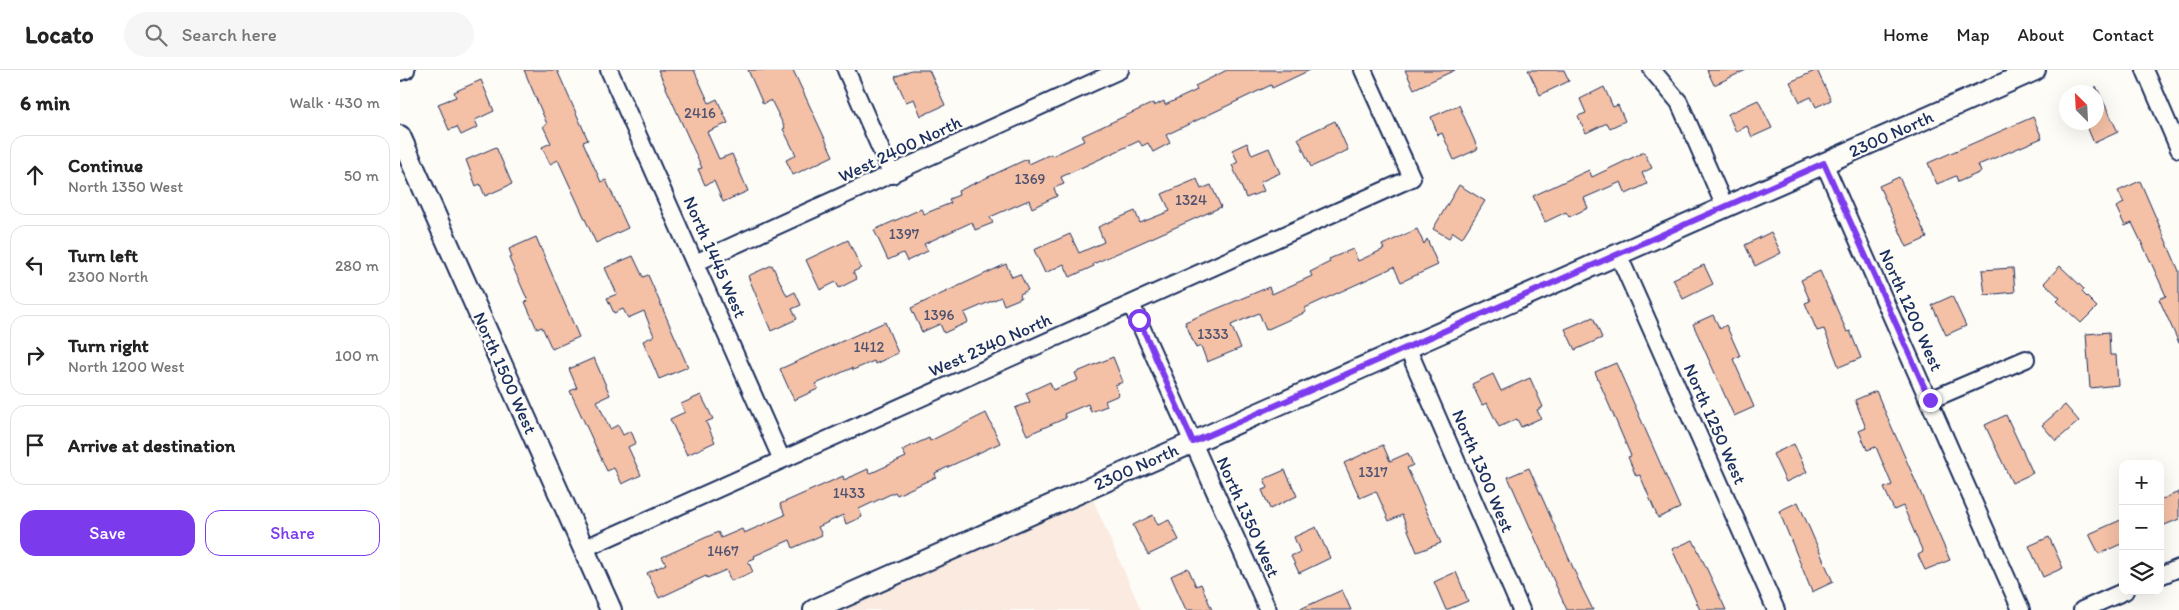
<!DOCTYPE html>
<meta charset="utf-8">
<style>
body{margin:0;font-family:Itim,sans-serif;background:#f6f6f6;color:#222}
.controls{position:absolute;right:15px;bottom:15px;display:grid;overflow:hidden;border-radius:10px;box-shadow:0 5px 20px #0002}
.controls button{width:45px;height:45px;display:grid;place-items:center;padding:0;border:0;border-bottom:1px solid #e0e0e0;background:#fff;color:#222;font:25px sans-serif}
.compass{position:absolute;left:1659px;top:15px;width:45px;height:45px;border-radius:50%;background:#fff;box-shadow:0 5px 20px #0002;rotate:336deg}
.stop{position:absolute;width:15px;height:15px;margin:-11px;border:4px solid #7c3aed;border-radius:50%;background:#fff}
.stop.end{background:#7c3aed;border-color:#fff;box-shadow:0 1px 5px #0008}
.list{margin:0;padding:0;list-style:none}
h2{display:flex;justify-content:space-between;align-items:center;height:65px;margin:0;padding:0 20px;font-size:21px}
h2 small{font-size:16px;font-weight:400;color:#767676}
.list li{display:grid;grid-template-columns:32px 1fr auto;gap:15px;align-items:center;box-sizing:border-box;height:80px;margin:0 10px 10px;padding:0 10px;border:1px solid #e0e0e0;border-radius:15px}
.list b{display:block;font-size:19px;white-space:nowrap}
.list p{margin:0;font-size:16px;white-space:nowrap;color:#767676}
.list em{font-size:16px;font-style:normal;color:#767676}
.actions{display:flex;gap:10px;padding:15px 20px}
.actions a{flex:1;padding:11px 0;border:1px solid #7c3aed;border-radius:15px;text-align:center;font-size:18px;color:#7c3aed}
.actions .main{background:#7c3aed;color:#fff}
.icon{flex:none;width:28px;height:28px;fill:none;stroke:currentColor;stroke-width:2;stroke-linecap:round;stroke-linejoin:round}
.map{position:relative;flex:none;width:1779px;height:540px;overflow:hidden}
header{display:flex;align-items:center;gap:30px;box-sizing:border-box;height:70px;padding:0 25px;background:#fff;border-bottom:1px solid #e0e0e0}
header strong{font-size:24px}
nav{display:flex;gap:28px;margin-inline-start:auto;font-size:18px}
.search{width:350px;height:45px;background:#f6f6f6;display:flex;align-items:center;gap:12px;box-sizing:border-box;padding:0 18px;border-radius:28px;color:#767676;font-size:19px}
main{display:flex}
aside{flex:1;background:#fff}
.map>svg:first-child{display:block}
.built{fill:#faeadf}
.building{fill:#f4c0a6;stroke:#1b2f5e}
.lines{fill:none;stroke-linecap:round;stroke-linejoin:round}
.minor-casing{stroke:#1b2f5e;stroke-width:20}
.tertiary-casing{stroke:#1b2f5e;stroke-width:24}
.minor{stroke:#fdfcf7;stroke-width:16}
.tertiary{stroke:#fdfcf7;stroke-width:20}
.route{stroke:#7c3aed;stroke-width:6}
.labels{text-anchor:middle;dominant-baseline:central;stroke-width:4.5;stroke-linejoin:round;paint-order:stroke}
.number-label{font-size:15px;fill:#515370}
.street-label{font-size:18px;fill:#1b2f5e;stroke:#fdfcf7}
</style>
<header>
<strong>Locato</strong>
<div class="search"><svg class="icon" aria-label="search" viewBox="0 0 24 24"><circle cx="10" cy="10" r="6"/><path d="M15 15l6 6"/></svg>Search here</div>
<nav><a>Home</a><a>Map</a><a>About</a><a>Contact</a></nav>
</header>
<main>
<aside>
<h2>6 min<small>Walk · 430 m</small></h2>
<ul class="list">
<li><svg class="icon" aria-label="ahead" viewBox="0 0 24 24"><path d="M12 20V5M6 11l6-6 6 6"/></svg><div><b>Continue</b><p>North 1350 West</p></div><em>50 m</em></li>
<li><svg class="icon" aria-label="left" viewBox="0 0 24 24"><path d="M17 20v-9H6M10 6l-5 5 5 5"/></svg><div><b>Turn left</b><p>2300 North</p></div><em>280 m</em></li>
<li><svg class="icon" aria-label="right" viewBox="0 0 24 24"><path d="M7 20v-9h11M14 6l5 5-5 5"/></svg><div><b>Turn right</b><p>North 1200 West</p></div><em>100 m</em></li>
<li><svg class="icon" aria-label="arrive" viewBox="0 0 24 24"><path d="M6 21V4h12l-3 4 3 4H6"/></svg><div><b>Arrive at destination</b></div></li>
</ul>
<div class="actions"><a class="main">Save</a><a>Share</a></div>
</aside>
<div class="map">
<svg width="1779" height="540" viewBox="0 0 1779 540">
<rect width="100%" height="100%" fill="#fdfcf7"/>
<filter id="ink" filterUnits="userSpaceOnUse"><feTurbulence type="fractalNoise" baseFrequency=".02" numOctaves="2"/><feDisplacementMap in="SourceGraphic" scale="10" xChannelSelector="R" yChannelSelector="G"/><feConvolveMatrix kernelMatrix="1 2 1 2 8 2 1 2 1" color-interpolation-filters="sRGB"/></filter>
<g filter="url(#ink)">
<path class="built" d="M693 430 741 540H443Z"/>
<path class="building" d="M124 0H157L188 70 183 72 201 112 206 110 228 158 196 173 158 90 150 94 142 77 151 73 143 56 147 54Z
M258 0H294L309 33 317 29 328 53 307 62 319 89 332 84 348 121 323 132 314 111 305 115 298 99 302 98Z
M348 0H393L433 86 393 105 386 90 396 85 383 59 385 58 371 30 363 34Z
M511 0H529L545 35 521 46 514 29 506 32 495 7Z
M827 0H910L872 18 871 15 766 65 770 73 753 82 748 73 742 76 739 71 661 107 664 114 654 118 657 126 632 138 629 130 590 147 593 153 575 160 572 152 524 174 528 181 507 191 503 183 488 190 474 160 521 139 524 144 551 133 549 129 559 125 558 121 627 89 629 94 651 84 652 86 684 71 682 66 753 33 754 36 764 31 765 35 797 20 795 16Z
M1005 0H1055L1014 19Z
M1128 0H1164L1169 11 1140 25Z
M1307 0H1346L1314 15Z
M1417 0 1431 30 1416 37 1411 27 1400 32 1390 12Z
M81 10 94 41 75 50 78 57 61 65 57 57 49 60 38 34 56 27 54 22Z
M1696 16 1718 62 1694 73 1685 52H1696Z
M1204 17 1213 37 1218 35 1225 51 1210 58 1207 53 1186 63 1178 46 1186 43 1180 29Z
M1358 30 1372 58 1352 67 1347 56 1336 62 1328 44Z
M1059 35 1078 79 1054 90 1042 63 1038 65 1031 47Z
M1633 47 1642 68 1578 95 1581 102 1558 112 1556 106 1537 114 1528 93Z
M935 51 948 80 911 97 898 68Z
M847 73 852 85 869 78 880 103 860 112 864 121 846 128 832 95 838 92 832 80Z
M96 77 112 114 85 126 80 114 76 116 66 90Z
M1244 82 1252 98 1242 103 1247 114 1226 124 1221 112 1184 128 1188 138 1169 147 1166 142 1145 152 1133 126 1189 100 1192 107Z
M1499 107 1527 168 1507 177 1479 116Z
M797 109 801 119 811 115 821 137 693 194 694 196 670 207 664 194 645 203 634 180 670 164 679 183 704 172 698 157 735 141 740 153 770 141 762 124Z
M1740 111 1779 201V273L1759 229 1766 226 1749 188 1732 153 1725 156 1716 137 1724 133 1718 121Z
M1059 115 1085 131 1062 168 1053 162 1049 168 1033 159Z
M1017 159 1024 174 1027 169 1038 195 1001 212 994 197 905 238 906 242 866 260 859 243 831 255 841 278 807 292 801 276 796 278 785 252 869 217 872 224 912 206 910 202 930 192 929 189 953 179 958 191 984 179 982 175Z
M1371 162 1381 183 1355 196 1345 175Z
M136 167 179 267 152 279 142 257 137 259 125 232 128 231 109 188 112 187 109 179Z
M448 170 461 198 453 202 457 209 439 218 436 212 420 220 406 190Z
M233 186 243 207 248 205 288 297 259 309 243 271 254 266 244 241 228 248 223 239 214 243 207 228 217 224 205 198Z
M606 194 612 207 620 204 628 220 620 224 621 228 604 235 601 227 564 243 568 252 544 263 540 254 522 262 511 238Z
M372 195 387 226 395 222 401 235 392 239 397 249 371 261 348 206Z
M1304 195 1313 214 1283 229 1273 209Z
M1660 196 1684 219 1682 222 1697 237 1681 253 1657 231 1660 228 1644 213Z
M1613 198 1615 222 1585 225 1582 200Z
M1420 201 1447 262 1450 261 1461 288 1439 297 1424 259 1417 261 1405 233 1410 231 1401 210Z
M1552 226 1566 256 1546 265 1532 235Z
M1313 245 1320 259 1326 255 1340 286 1333 289 1354 337 1334 346 1293 254Z
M1193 247 1202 268 1175 280 1165 259Z
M485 252 498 283 475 294 474 291 453 300 452 298 416 314 418 319 394 330 380 299Z
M1709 262 1710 285H1716L1718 315 1690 318 1686 264Z
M713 287 723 312 715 315 719 325 705 331 707 336 691 342 688 334 664 344 666 348 627 365 615 338 630 332 626 323 650 312 653 320 678 310 675 303Z
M194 288 210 325 197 331 210 359 218 355 223 365 231 361 236 373 228 377 241 405 222 414 214 398 207 401 170 321 177 318 169 299Z
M1216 293 1280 438 1258 448 1240 405 1236 406 1228 387 1231 386 1195 302Z
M1093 304 1101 321 1130 308 1143 337 1137 340 1141 348 1121 357 1117 349 1099 357 1087 333 1082 335 1072 314Z
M1476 321 1550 490 1525 500 1518 485 1523 482 1503 436 1494 440 1484 418 1492 415 1476 377 1467 380 1459 361 1466 358 1455 330Z
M301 325 313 349 306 352 315 372 287 385 270 349 285 342 281 334Z
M1665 335 1679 351 1656 371 1642 355Z
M586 343 600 373 535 403 536 407 497 425 495 422 459 439 462 447 446 454 443 445 418 457 422 465 393 478 390 470 354 486 355 488 348 491 353 502 331 511 326 500 307 508 306 506 259 528 247 503 266 494 262 487 318 462 321 468 342 459 344 463 385 445 380 434 443 406 444 410 468 399 469 404 506 387 502 380 529 368 530 371Z
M1606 345 1633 403 1612 413 1585 355Z
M1394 374 1407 402 1386 412 1373 384Z
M983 375 990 391 1008 383 1013 395 1007 398 1041 473 1017 482 1002 445 989 451 976 421 960 428 944 393Z
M1129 398 1182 518 1193 540H1167L1161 527 1108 407Z
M885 400 897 426 870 439 862 420 868 418 864 409Z
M1779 422V449L1760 457V430Z
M1398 432 1433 512 1412 522 1379 441Z
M753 445 758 455 769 450 779 470 748 485 733 455Z
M1723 449V473L1699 484 1689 464Z
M916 457 930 488 899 503 891 486 900 482 894 467Z
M1649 467 1663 498 1643 507 1629 476Z
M1293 470 1313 512 1326 540H1300L1272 479Z
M788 498 796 516 801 514 812 540H786L771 506Z
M1056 502 1068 531 1046 540 1034 512Z
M942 520 951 540H898Z"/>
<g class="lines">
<defs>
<path id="minor" d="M209 0 382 390
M446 0 492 105
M1252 0 1279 32 1325 137
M1745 0 1779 79
M0 2 6 0
M1424 93 1621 540
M1218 184 1376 540
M295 193 720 0
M731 234 868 540
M1007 277 1121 540
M1530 330 1626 289
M183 479 1012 108 963 0
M1760 506 1779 498
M1682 540 1725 521"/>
<path id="tertiary" d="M0 66 211 540
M414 540 1635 0"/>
</defs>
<use href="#minor" class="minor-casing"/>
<use href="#tertiary" class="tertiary-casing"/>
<use href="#minor" class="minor"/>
<use href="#tertiary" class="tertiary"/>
</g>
</g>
<g class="lines" filter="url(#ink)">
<path class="route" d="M739 250 793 372 1424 93 1530 330"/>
</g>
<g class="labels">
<g class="number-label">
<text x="300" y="43">2416</text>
<text x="630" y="109">1369</text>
<text x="791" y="130">1324</text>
<text x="504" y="164">1397</text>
<text x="539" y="245">1396</text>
<text x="813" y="264">1333</text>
<text x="469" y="277">1412</text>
<text x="973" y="402">1317</text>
<text x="449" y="423">1433</text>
<text x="323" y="481">1467</text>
</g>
<g class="street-label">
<text transform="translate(1491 64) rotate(-24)">2300 North</text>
<text transform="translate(500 79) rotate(-25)">West 2400 North</text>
<text transform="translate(315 187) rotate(66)">North 1445 West</text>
<text transform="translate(1511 240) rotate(66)">North 1200 West</text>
<text transform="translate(590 275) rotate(-24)">West 2340 North</text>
<text transform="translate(105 303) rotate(66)">North 1500 West</text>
<text transform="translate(1315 354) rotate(66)">North 1250 West</text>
<text transform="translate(736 397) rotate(-24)">2300 North</text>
<text transform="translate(1083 401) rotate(67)">North 1300 West</text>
<text transform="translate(848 447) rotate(66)">North 1350 West</text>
</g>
</g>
</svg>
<div class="controls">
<button>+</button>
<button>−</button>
<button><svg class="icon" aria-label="layers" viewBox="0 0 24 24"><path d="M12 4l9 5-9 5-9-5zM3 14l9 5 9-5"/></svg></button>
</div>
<svg class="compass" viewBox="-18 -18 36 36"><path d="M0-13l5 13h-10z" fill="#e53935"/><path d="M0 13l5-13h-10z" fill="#767676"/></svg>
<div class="stop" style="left:739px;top:250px"></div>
<div class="stop end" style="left:1530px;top:330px"></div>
</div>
</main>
